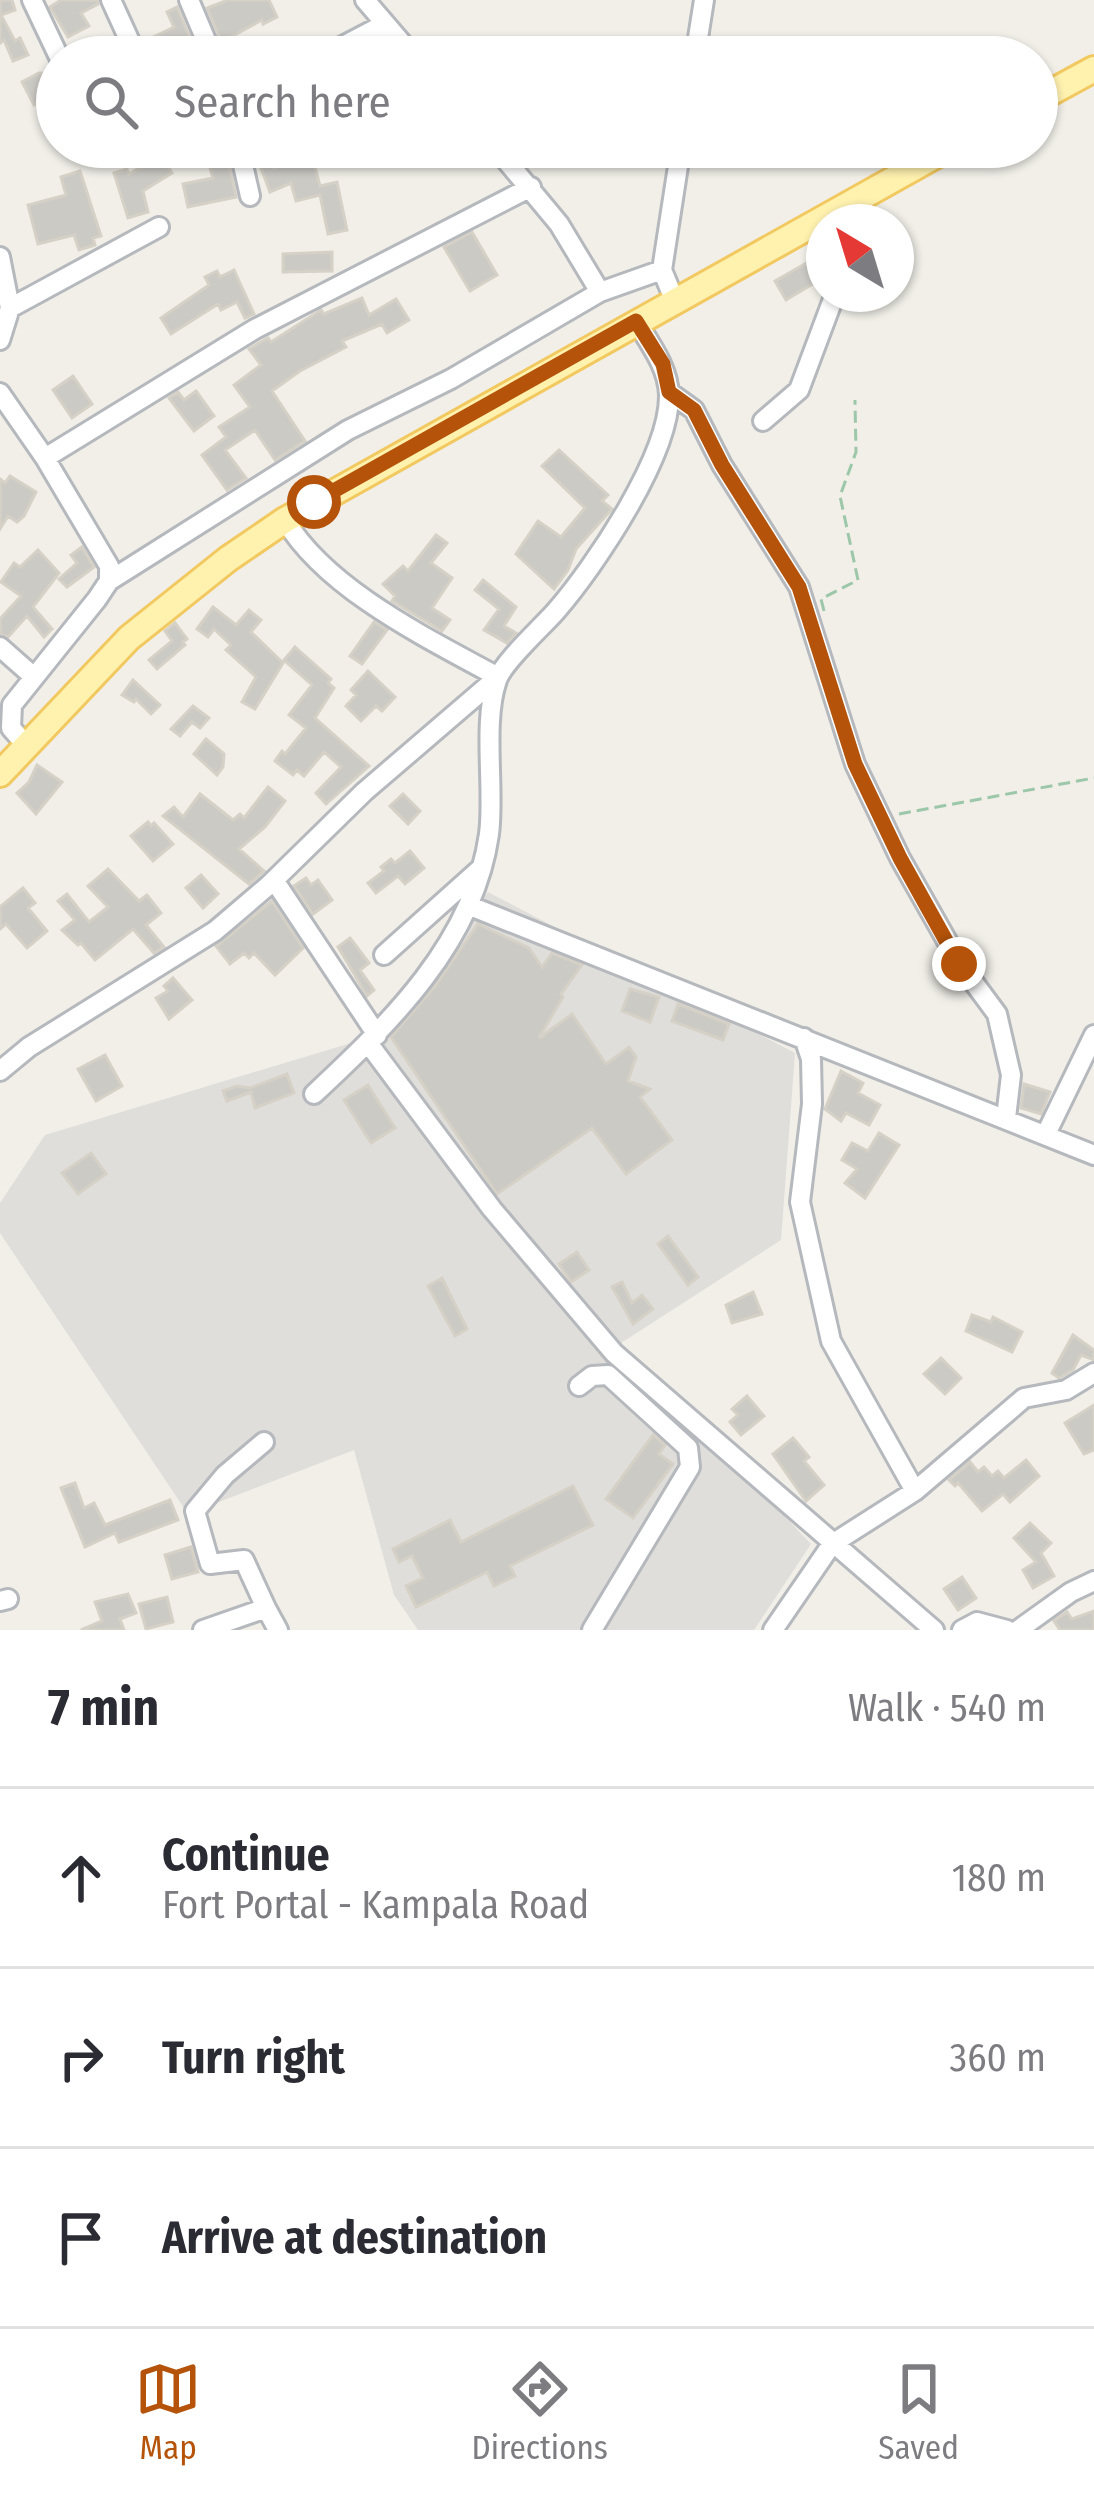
<!DOCTYPE html>
<meta charset="utf-8">
<style>
body{margin:0;font-family:"Fira Sans Condensed",sans-serif;background:#f2f2f3;color:#2b2b33}
.compass{position:absolute;left:806px;top:204px;width:108px;height:108px;border-radius:50%;background:#fff;box-shadow:0 3px 9px #0004;rotate:322deg}
.stop{position:absolute;width:36px;height:36px;margin:-27px;border:9px solid #b45309;border-radius:50%;background:#fff}
.stop.end{background:#b45309;border-color:#fff;box-shadow:0 3px 12px #0008}
.list{margin:0;padding:0;list-style:none}
h2{display:flex;justify-content:space-between;align-items:center;height:156px;margin:0;padding:0 48px;font-size:51px}
h2 small{font-size:39px;font-weight:400;color:#7c7c81}
.list li{display:grid;grid-template-columns:78px 1fr auto;gap:36px;align-items:center;box-sizing:border-box;height:180px;padding:0 48px;border-top:3px solid #e1e1e2}
.list b{display:block;font-size:45px;white-space:nowrap}
.list p{margin:0;font-size:39px;white-space:nowrap;color:#7c7c81}
.list em{font-size:39px;font-style:normal;color:#7c7c81}
.icon{flex:none;width:66px;height:66px;fill:none;stroke:currentColor;stroke-width:2;stroke-linecap:round;stroke-linejoin:round}
.map{position:relative;flex:none;width:1094px;height:1630px;overflow:hidden}
.search{position:absolute;background:#fff;box-shadow:0 3px 9px #0004;left:36px;right:36px;top:36px;height:132px;display:flex;align-items:center;gap:30px;box-sizing:border-box;padding:0 42px;border-radius:66px;color:#7c7c81;font-size:45px}
.sheet{height:696px;background:#fff}
nav{display:flex;justify-content:space-around;align-items:center;box-sizing:border-box;height:168px;border-top:3px solid #e1e1e2;background:#fff;font-size:33px;color:#7c7c81}
nav a{display:grid;justify-items:center;gap:6px}
nav .on{color:#b45309}
.map>svg:first-child{display:block}
.industrial{fill:#e0deda}
.building{fill:#cccac5;stroke:#d6d1c6;stroke-width:3}
.lines{fill:none;stroke-linecap:round;stroke-linejoin:round}
.minor-casing{stroke:#b5b8bc;stroke-width:24}
.major-casing{stroke:#f2c960;stroke-width:30}
.path{stroke:#9cc7a9;stroke-width:3;stroke-dasharray:12 6;stroke-linecap:butt}
.minor{stroke:#fff;stroke-width:18}
.major{stroke:#fff2af;stroke-width:24}
.route{stroke:#b45309;stroke-width:15}
</style>
<div class="map">
<svg width="1094" height="1630" viewBox="0 0 1094 1630">
<rect width="100%" height="100%" fill="#f1efe8"/>
<path class="industrial" d="M488 892 795 1053 781 1240 621 1343 811 1544 754 1630H418L394 1595 354 1450 188 1514 0 1233V1203L45 1135 361 1040Z"/>
<path class="building" d="M0 0H12L15 10 1 15 15 41 20 38 28 55 13 61 4 40 0 43Z
M61 0H98V4L81 13 89 26 68 37 50 7Z
M228 0H269L277 17 263 24 262 20 231 37 237 57H228L207 8Z
M177 7 198 57H150L145 41 174 27 167 12Z
M39 73H43L55 93 34 105 22 82Z
M204 147H226L236 197 188 207 183 184 213 178Z
M253 147H268L274 168 299 158 297 151 310 148 320 186 337 182 347 230 328 234 320 195 296 201 291 183 270 192Z
M625 147H664L661 166 623 160Z
M161 155 172 173 143 191 148 212 128 218 114 173 127 169 129 174Z
M80 171 101 236 93 238 95 245 79 250 74 235 38 244 28 205 66 195 61 177Z
M472 232 497 275 470 291 444 247Z
M332 252V271L283 272V254Z
M810 261 821 279 786 300 775 281Z
M234 270 254 314 245 318 237 302 221 310 218 304 171 334 161 318 209 285 205 277 217 271 220 277Z
M362 298 369 315 396 299 409 320 387 333 382 324 342 341 346 347 300 371 272 391 305 441 275 460 255 430 225 450 246 478 227 490 202 455 226 437 219 427 250 407 234 385 261 365 249 349 268 338 271 342 321 310 324 314Z
M73 376 92 404 72 418 53 390Z
M196 391 214 416 194 431 169 398 178 392 184 400Z
M559 450 608 495 602 501 612 509 576 549 568 570 554 589 516 554 538 521 561 537 585 508 542 466Z
M10 476 36 492 24 516 17 522 8 516 0 529V479L5 483Z
M436 535 447 543 431 563 452 578 432 608 450 620 442 631 392 601 395 596 383 584 403 566 408 571Z
M82 547 94 567 67 587 59 579 77 563 71 555Z
M38 550 59 573 33 607 52 629 44 637 27 616 8 637 0 634V619L21 596 1 582 14 563 20 567Z
M483 580 516 607 504 626 516 633 507 643 484 630 499 609 475 590Z
M213 607 236 625 249 610 261 620 251 632 283 663 255 709 242 702 256 677 226 650 231 645 214 629 208 637 197 629Z
M374 622 387 630 362 664 350 656Z
M175 623 187 639 183 642 185 645 157 669 149 660 172 641 165 631Z
M295 647 331 679 328 683 334 688 315 718 369 766 326 804 316 793 341 767 324 752 304 776 297 770 293 775 275 761 282 751 285 754 306 728 289 715 312 685 284 660Z
M368 671 395 697 382 711 376 706 361 721 346 706 356 695 351 690Z
M133 680 160 705 151 714 136 699 134 702 122 695Z
M193 706 209 718 200 728 192 722 180 736 171 729Z
M206 739 224 754 223 767 217 775 194 754Z
M37 765 62 782 36 814 17 793 29 782Z
M268 787 285 801 265 827 239 849 264 871 249 884 163 816 174 807 183 817 200 794 233 820 240 814 244 818Z
M403 794 420 811 408 824 390 806Z
M148 822 151 826 154 823 173 844 153 861 131 836Z
M410 851 424 868 405 884 398 876 376 893 368 883 384 871 381 867 391 859 395 863Z
M108 869 139 901 147 895 161 913 146 925 164 947 154 953 133 929 95 960 81 943 78 945 62 930 75 920 58 901 67 894 89 922 108 907 88 886Z
M201 875 218 894 203 908 186 888Z
M306 878 311 885 318 880 332 900 313 914 294 886Z
M23 888 35 903 28 908 47 931 27 948 6 924 0 929V907Z
M272 901 303 948 275 975 254 953 249 958 244 953 230 964 216 946Z
M478 924 529 948 542 967 552 953 582 965 561 994 563 997 539 1038 572 1014 606 1064 629 1047 636 1057 628 1081 650 1089 640 1097 672 1140 626 1174 592 1128 497 1194 391 1037 435 986Z
M350 938 369 963 360 970 374 990 367 996 338 947Z
M173 978 192 1000 169 1019 156 998 168 991 164 986Z
M630 989 659 997 650 1022 622 1011Z
M678 1004 729 1024 723 1040 672 1021Z
M105 1055 122 1086 96 1101 78 1069Z
M841 1071 863 1083 858 1093 880 1105 869 1125 846 1113 841 1121 825 1109Z
M287 1074 294 1093 255 1108 251 1092 227 1101 223 1091 237 1086 250 1088Z
M1024 1084 1050 1092 1041 1114 1021 1108Z
M368 1085 395 1128 371 1143 344 1100Z
M879 1133 899 1145 865 1198 845 1183 857 1169 842 1160 852 1143 868 1151Z
M91 1153 106 1174 78 1194 62 1173Z
M668 1236 698 1277 688 1285 658 1244Z
M577 1252 589 1270 571 1282 559 1264Z
M442 1278 467 1329 455 1336 428 1286Z
M622 1282 632 1303 642 1295 653 1309 633 1324 612 1287Z
M753 1292 762 1314 732 1323 726 1305Z
M972 1315 991 1322 993 1317 1022 1332 1012 1352 966 1331Z
M1073 1335 1094 1350V1360L1081 1355 1073 1370 1059 1378 1052 1373Z
M941 1358 961 1378 945 1394 924 1374Z
M747 1396 764 1416 741 1435 730 1422 738 1415 732 1409Z
M1094 1405V1450L1084 1454 1065 1423Z
M653 1435 665 1445 659 1454 673 1464 633 1518 606 1499Z
M793 1438 809 1457 804 1461 824 1485 806 1501 773 1454Z
M1026 1460 1039 1476 1010 1502 1003 1494 982 1511 958 1483 955 1486 949 1480 970 1462 978 1472 984 1467 992 1476 998 1471 1004 1478Z
M75 1483 84 1508 94 1503 105 1525 170 1500 178 1520 119 1542 115 1533 85 1547 61 1488Z
M573 1486 593 1525 510 1566 515 1576 494 1586 487 1572 416 1607 406 1586 423 1578 412 1556 399 1562 393 1549 450 1520 461 1542Z
M1030 1523 1051 1543 1041 1553 1054 1576 1033 1588 1023 1570 1036 1562 1014 1538Z
M191 1547 198 1572 172 1579 165 1555Z
M962 1577 976 1598 958 1610 944 1589Z
M128 1594 136 1613 120 1619 124 1630H81L102 1621 95 1602Z
M167 1597 173 1622 146 1629 139 1604Z
M1094 1611V1630H1060L1054 1621 1067 1612 1072 1619Z"/>
<g class="lines">
<defs>
<path id="minor" d="M32 0 59 57
M111 0 137 57
M189 0 213 57
M365 0 414 57
M322 57 385 24
M695 57 704 0
M239 147 250 196
M495 147 559 224 600 292 662 270
M860 222 864 195
M0 257 10 308 0 340
M674 299 662 270 681 147
M10 308 159 227
M669 392 694 410 722 465 799 587 855 764 900 858 960 964 997 1014 1011 1075 1006 1118
M0 393 45 458 109 566V581L97 599 12 705 11 728 26 745
M763 421 799 390 835 294
M45 458 255 329 531 187
M109 581 348 430 451 379 600 292
M0 647 34 677
M274 880 377 1035
M470 906 1094 1155
M384 955 479 870
M804 1038 811 1059 812 1104 800 1202 831 1341 915 1491
M368 1043 492 1209 614 1353 934 1630
M0 1071 29 1047 215 931 269 885 364 792 498 677C427 638 327 590 285 520
M314 1094C390 1023 474 942 489 834 495 790 482 723 497 680 504 661 542 627 556 611 595 566 670 455 669 395 668 367 650 344 636 321
M1046 1134 1094 1035
M579 1386 592 1376 608 1375 688 1448 690 1467 592 1630
M264 1442 225 1475 195 1511 210 1564 244 1560 266 1608
M0 1601 8 1599
M203 1630 266 1608 278 1630
M773 1630 832 1544 915 1491 1024 1398 1066 1390 1094 1373
M962 1630 977 1622 1007 1630
M1018 1630 1071 1592 1094 1581"/>
<path id="major" d="M1037 100 1094 69
M0 774 129 638 228 559 285 520 951 147"/>
</defs>
<use href="#minor" class="minor-casing"/>
<use href="#major" class="major-casing"/>
<path class="path" d="M824 611 821 599 858 580 840 496 856 452 855 400
M899 814 1094 778"/>
<use href="#minor" class="minor"/>
<use href="#major" class="major"/>
</g>
<g class="lines">
<path class="route" d="M314 502 636 321 663 364 669 392 694 410 722 465 799 587 855 764 900 858 959 964"/>
</g>
</svg>
<svg class="compass" viewBox="-18 -18 36 36"><path d="M0-13l5 13h-10z" fill="#e53935"/><path d="M0 13l5-13h-10z" fill="#7c7c81"/></svg>
<div class="stop" style="left:314px;top:502px"></div>
<div class="stop end" style="left:959px;top:964px"></div>
<div class="search"><svg class="icon" aria-label="search" viewBox="0 0 24 24"><circle cx="10" cy="10" r="6"/><path d="M15 15l6 6"/></svg>Search here</div>
</div>
<section class="sheet">
<h2>7 min<small>Walk · 540 m</small></h2>
<ul class="list">
<li><svg class="icon" aria-label="ahead" viewBox="0 0 24 24"><path d="M12 20V5M6 11l6-6 6 6"/></svg><div><b>Continue</b><p>Fort Portal - Kampala Road</p></div><em>180 m</em></li>
<li><svg class="icon" aria-label="right" viewBox="0 0 24 24"><path d="M7 20v-9h11M14 6l5 5-5 5"/></svg><div><b>Turn right</b></div><em>360 m</em></li>
<li><svg class="icon" aria-label="arrive" viewBox="0 0 24 24"><path d="M6 21V4h12l-3 4 3 4H6"/></svg><div><b>Arrive at destination</b></div></li>
</ul>
</section>
<nav>
<a class="on"><svg class="icon" aria-label="map" viewBox="0 0 24 24"><path d="M3 6l6-2 6 2 6-2v14l-6 2-6-2-6 2zM9 4v14M15 6v14"/></svg>Map</a>
<a><svg class="icon" aria-label="directions" viewBox="0 0 24 24"><path d="M12 3l9 9-9 9-9-9zM9 14v-3h6M13 9l2 2-2 2"/></svg>Directions</a>
<a><svg class="icon" aria-label="saved" viewBox="0 0 24 24"><path d="M7 4h10v16l-5-4-5 4z"/></svg>Saved</a>
</nav>
